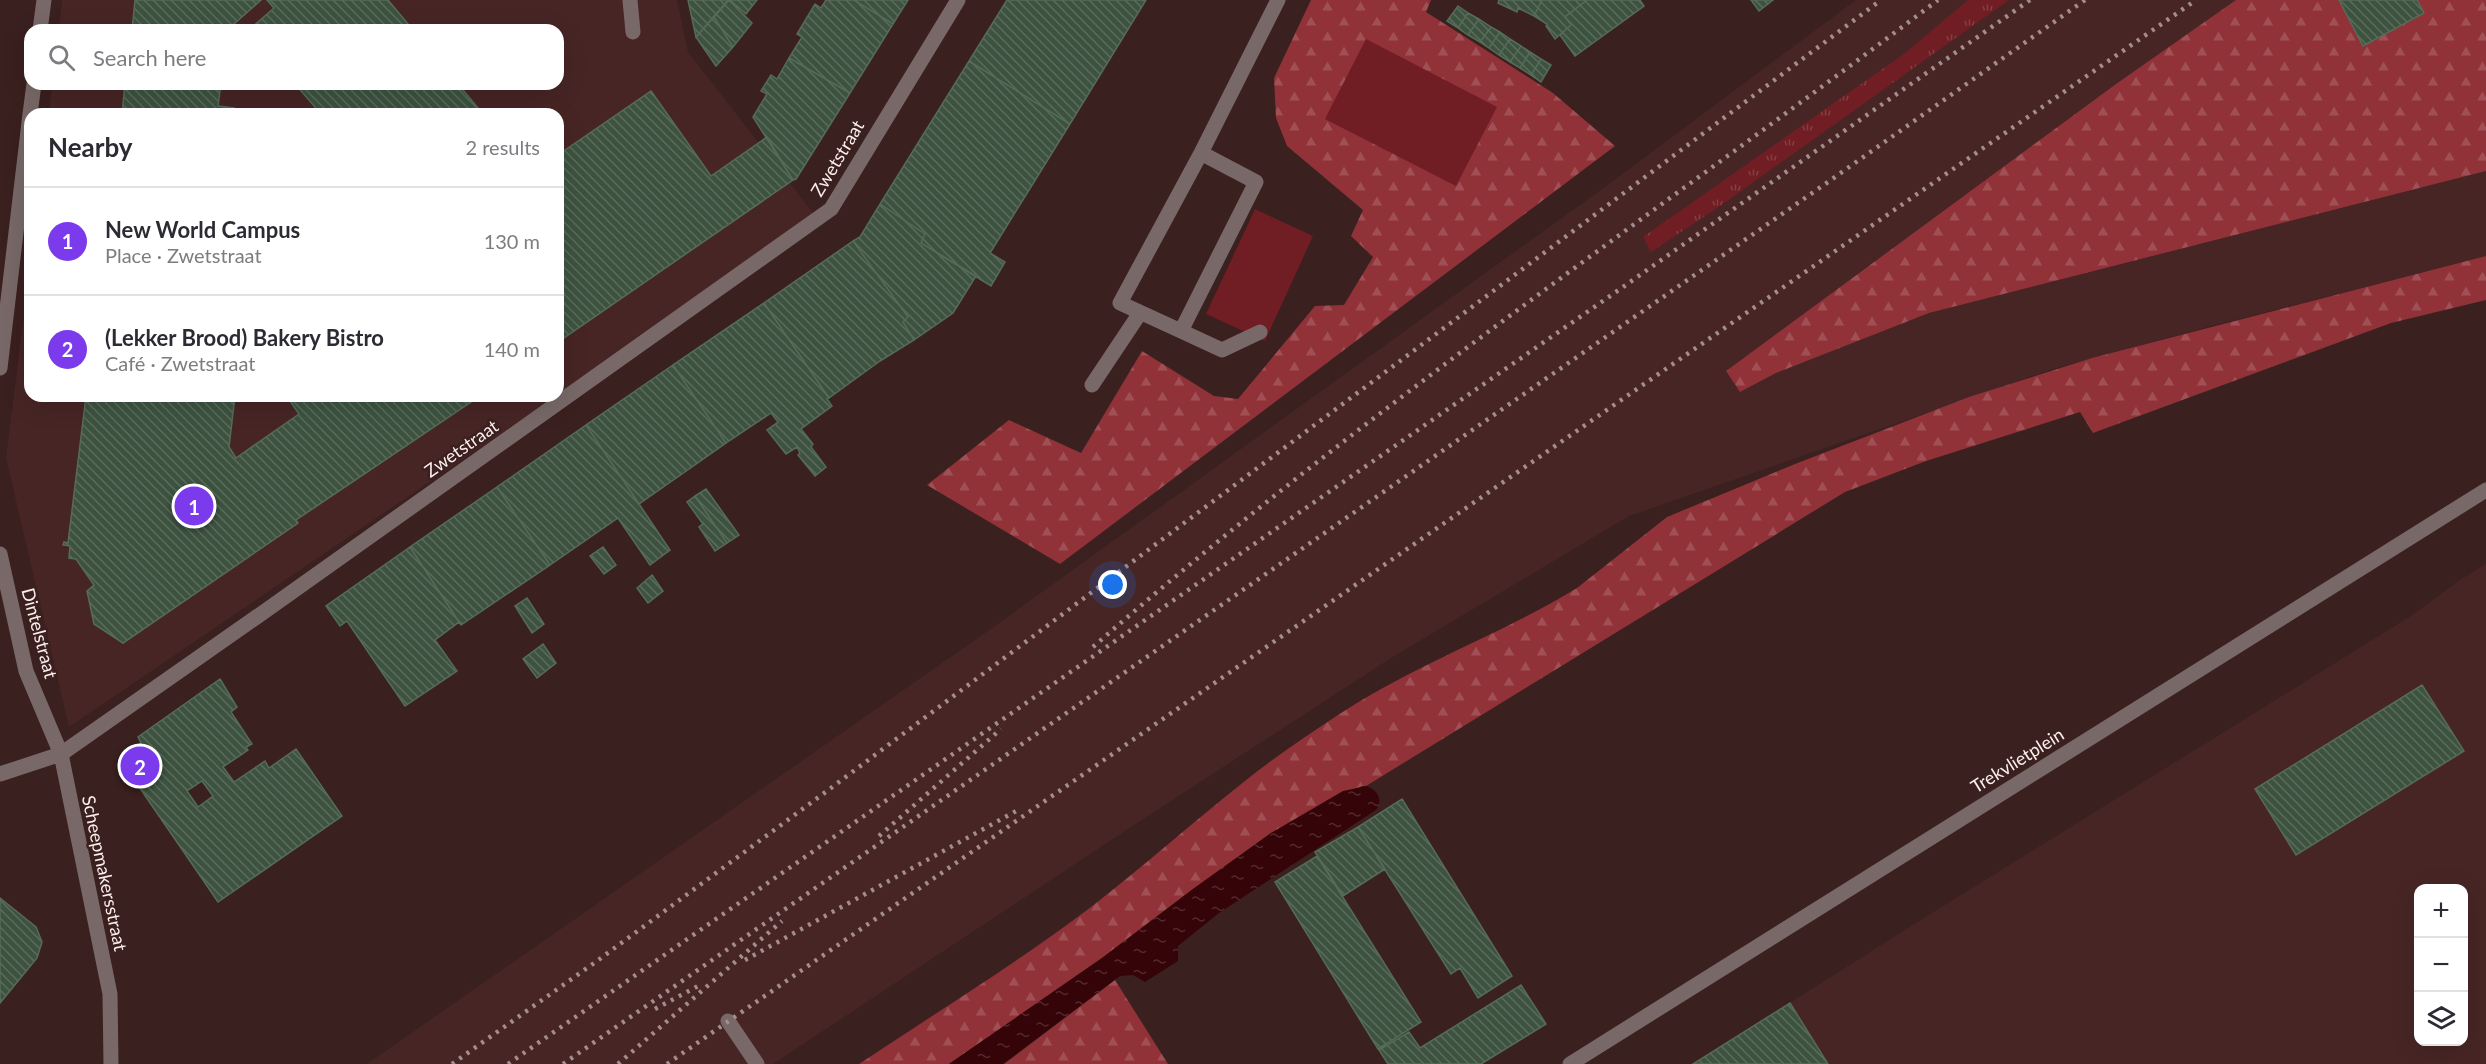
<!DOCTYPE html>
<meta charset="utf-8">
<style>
body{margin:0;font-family:Lato,sans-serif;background:#f2f2f3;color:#2b2b33}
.controls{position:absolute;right:18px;bottom:18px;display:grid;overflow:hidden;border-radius:12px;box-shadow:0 6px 24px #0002}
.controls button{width:54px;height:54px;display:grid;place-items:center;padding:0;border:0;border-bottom:2px solid #e1e1e2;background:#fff;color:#2b2b33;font:30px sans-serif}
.you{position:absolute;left:1113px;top:585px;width:21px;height:21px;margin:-15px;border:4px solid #fff;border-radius:50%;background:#1a73e8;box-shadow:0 0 0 9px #1a73e833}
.badge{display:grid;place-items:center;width:39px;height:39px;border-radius:50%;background:#7c3aed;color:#fff;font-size:20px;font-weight:700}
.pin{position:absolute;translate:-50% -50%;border:3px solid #fff;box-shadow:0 2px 6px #0006}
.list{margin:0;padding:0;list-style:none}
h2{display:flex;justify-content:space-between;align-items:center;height:78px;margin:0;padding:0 24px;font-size:26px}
h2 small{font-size:20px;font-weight:400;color:#7c7c81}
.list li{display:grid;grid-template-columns:39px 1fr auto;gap:18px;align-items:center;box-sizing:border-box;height:108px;padding:0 24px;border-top:2px solid #e1e1e2}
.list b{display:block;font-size:22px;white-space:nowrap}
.list p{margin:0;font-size:20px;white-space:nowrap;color:#7c7c81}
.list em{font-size:20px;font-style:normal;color:#7c7c81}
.icon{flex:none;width:33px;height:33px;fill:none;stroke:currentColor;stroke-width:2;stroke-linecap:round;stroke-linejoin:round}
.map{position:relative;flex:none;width:2486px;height:1064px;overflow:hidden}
.search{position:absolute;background:#fff;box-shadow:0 6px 24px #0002;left:24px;top:24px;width:540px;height:66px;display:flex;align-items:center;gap:15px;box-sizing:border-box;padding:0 21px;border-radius:18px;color:#7c7c81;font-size:22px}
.panel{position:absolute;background:#fff;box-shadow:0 6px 24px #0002;left:24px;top:108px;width:540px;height:294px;border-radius:18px}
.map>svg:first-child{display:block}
.built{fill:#472525;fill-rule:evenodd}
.grass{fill:url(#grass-tufts)}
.forest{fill:url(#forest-firs)}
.garden{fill:#701d24}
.water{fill:url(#water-ripples)}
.building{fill:url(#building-back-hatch);stroke:#556c58;stroke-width:1.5;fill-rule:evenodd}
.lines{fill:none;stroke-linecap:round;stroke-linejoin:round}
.lane{stroke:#786968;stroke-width:15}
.street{stroke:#786968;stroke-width:15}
.rail{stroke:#a28e8d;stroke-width:4.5;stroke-dasharray:3 6;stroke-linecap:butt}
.labels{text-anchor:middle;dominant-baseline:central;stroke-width:5;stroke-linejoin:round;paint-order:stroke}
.street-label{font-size:18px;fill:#fdeeed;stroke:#3a201f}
</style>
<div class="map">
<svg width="2486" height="1064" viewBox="0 0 2486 1064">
<defs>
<pattern id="grass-tufts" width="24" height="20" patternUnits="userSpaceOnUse" patternTransform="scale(1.5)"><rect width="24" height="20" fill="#701d24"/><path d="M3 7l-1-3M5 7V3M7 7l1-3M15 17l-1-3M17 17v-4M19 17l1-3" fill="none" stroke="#853e44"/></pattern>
<pattern id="forest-firs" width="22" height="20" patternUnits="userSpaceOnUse" patternTransform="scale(1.5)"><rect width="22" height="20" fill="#903237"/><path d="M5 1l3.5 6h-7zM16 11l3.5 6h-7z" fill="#a05054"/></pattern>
<pattern id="water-ripples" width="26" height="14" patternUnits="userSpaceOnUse" patternTransform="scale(1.5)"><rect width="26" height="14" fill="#350409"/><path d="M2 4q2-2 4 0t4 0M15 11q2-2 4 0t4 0" fill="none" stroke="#53292d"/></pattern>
<pattern id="building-back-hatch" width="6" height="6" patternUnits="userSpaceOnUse" patternTransform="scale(1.5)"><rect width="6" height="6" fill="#3d5340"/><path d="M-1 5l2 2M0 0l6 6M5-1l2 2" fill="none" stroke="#5a6c5c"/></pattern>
</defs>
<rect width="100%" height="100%" fill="#3a201f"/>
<path class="built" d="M62 0H677L688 52 817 218 558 394V114H49L52 84H558V30H59Z
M1856 0H2237L2116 84 1726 371 1740 392 1776 373 1929 313 2486 171V256L2200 329 2056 368 1629 516 1391 658 1131 827 773 1064H367L988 631 1609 184Z
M30 267V396H556L69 727 6 458Z
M2486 564V1064H1693L1924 918 2411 616 2460 580ZM2418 888H2464V1042H2418Z"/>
<path class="grass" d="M1968 0H2009L1720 206 1651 252 1643 237 1904 54Z"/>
<path class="forest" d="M1311 0H1431L1426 12 1553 93 1615 146 1060 564 927 485 1009 420 1081 453 1142 351 1214 396 1238 399 1315 306 1344 305 1373 257 1351 236 1363 210 1287 146 1276 118 1274 78Z
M2236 0H2486V171L1929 313 1776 373 1740 392 1726 371 2116 84Z
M2486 256V300L2391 323 2093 433 2080 412 1926 461 1845 492 1366 786H1362L1271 833 1193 889 1102 958 949 1064H859C937 1012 1017 963 1091 907 1144 866 1193 822 1245 781 1275 757 1306 736 1338 715 1413 665 1500 635 1577 588L1667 517 1795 464 1969 397 2092 358Z
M1115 980 1168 1064H1004Z"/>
<path class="garden" d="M1366 39 1497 107 1456 186 1325 119Z
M1255 209 1313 236 1265 341 1206 314Z"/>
<path class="water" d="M1366 786C1377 789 1384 800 1376 810L1219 913 1178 946V961L1145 982 1133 975 1120 976 1003 1064H949L1102 958 1193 889 1271 833 1343 791Z"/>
<path class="building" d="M135 0H261L227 30H132Z
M267 0H388L413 30H249L274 8Z
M688 0H728L696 37Z
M729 0 752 23 733 47 714 17Z
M730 0H757L746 14Z
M826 0H854L893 24 850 93 789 58 802 37 797 34 815 4 821 8Z
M854 0H908L893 24Z
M1007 0H1146L1070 124 969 61Z
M1499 0H1542L1534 16 1518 8 1517 12 1498 3Z
M1542 0H1587L1565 17 1571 25 1555 39 1546 26 1547 24 1534 16Z
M1587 0H1640L1644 6 1575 56 1560 35 1571 25 1565 17Z
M1751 0H1773L1759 11Z
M2339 0H2417L2424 13 2363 46Z
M1458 6 1468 13 1458 28 1447 21Z
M1468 13 1479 19 1468 35 1458 28Z
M714 17 733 47 716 66 696 37Z
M1479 19 1491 27 1480 42 1468 35Z
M1491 27 1500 32 1489 48 1480 42Z
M1500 32 1510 39 1499 55 1489 48Z
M1510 39 1521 46 1510 62 1499 55Z
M1521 46 1530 52 1520 68 1510 62Z
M1530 52 1541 59 1531 75 1520 68Z
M789 58 850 93 796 179 793 180 753 117 767 94 761 91 771 75 777 79Z
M1541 59 1551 65 1541 82 1531 75Z
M969 61 1070 124 990 253 1005 262 991 286 921 243 925 234 880 204Z
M125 84H221L218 106 234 108 233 114H122Z
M295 84H458L483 114H349L341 110 336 114H321Z
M651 91 711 176 767 137 793 180 558 342V155Z
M880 204 925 234 921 243 976 276 953 313 914 340 903 322 908 317 853 241 860 237Z
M853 241 908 317 903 322 914 340 880 361 829 398 764 303Z
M764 303 829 398 827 399 832 406 801 429 813 444 811 447 826 467 815 476 798 455 800 453 797 447 786 454 767 430 778 422 771 413 726 443 673 365Z
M673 365 726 443 639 504 586 425Z
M86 396H235L229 447 236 458 299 414 288 398 291 396H480L296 520 298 523 123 643 94 624 87 591 94 585 76 559 69 558 70 546 63 545 64 542 68 543Z
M586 425 670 550 650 565 618 518 550 565 497 487Z
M497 487 550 565 461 625 410 547Z
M706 489 739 535 727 543 695 496Z
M695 496 727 543 715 551 699 527 703 524 687 502Z
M410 547 459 622 435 640 457 671 405 706 347 621 340 626 326 606Z
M603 547 616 565 604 574 590 556Z
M652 575 663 591 648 603 637 588Z
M527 598 544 624 532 633 515 606Z
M543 644 556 663 537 678 523 659Z
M220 679 237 707 231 712 252 744 246 747 248 750 223 767 234 782 265 761 269 768 296 749 342 816 218 902 133 778 135 777 128 766 124 768 123 766 126 765 128 752 141 743 138 737ZM202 781 213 796 198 807 187 791Z
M2422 685 2464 751 2296 855 2255 789Z
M1402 799 1512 976 1478 998 1460 968 1451 974 1358 827Z
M1358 827 1385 869 1343 896 1315 852Z
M1317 856 1421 1022 1378 1049 1275 882Z
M0 898 36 927 42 942 37 958 0 1003Z
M1521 985 1546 1024 1481 1064H1388L1379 1050 1409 1032 1420 1048Z
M1790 1003 1828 1064H1693Z"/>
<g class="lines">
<path class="lane" d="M630 0 633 32
M728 1021 757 1064"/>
<path class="street" d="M40 30 44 0
M30 114 34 84
M1201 153 1256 182 1181 331 1120 303 1201 153 1278 0
M1181 331 1222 350 1260 332
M0 368 30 114
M1092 385 1140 313
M0 554 26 671 61 754 110 994 111 1064
M0 774 61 754 258 616 831 209 958 0
M1570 1064 2486 490"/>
<path class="rail" d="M1093 647C1360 413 1655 214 1938 0
M879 836 1001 729
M745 960 1018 810
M655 1009 700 985
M452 1064 597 961 831 788 1881 0
M508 1064 1623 287 2030 0
M563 1064 1828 182 2085 0
M618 1064 782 921
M667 1064 2196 0"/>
</g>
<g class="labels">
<g class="street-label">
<text transform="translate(837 158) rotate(-59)">Zwetstraat</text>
<text transform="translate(461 448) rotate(-35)">Zwetstraat</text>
<text transform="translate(40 633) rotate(75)">Dintelstraat</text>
<text transform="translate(2017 760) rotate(-32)">Trekvlietplein</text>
<text transform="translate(105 873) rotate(78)">Scheepmakersstraat</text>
</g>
</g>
</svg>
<div class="controls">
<button>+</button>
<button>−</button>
<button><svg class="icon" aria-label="layers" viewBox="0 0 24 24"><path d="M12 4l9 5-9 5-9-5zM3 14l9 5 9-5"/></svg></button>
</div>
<div class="you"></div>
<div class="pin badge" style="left:194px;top:506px">1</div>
<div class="pin badge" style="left:140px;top:766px">2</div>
<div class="search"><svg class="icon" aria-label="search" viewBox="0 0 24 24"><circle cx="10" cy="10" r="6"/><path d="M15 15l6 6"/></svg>Search here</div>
<section class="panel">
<h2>Nearby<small>2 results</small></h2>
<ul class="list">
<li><span class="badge">1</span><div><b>New World Campus</b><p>Place · Zwetstraat</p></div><em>130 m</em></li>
<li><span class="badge">2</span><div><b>(Lekker Brood) Bakery Bistro</b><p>Café · Zwetstraat</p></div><em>140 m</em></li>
</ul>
</section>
</div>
